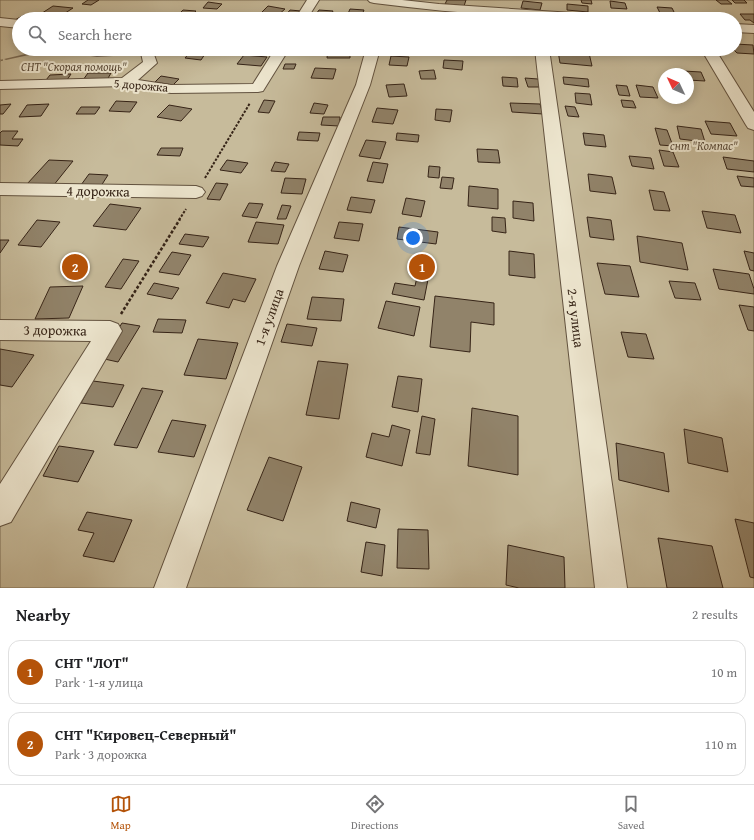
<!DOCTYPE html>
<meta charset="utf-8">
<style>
body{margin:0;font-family:"Gentium Book Plus",serif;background:#f2f2f2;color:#202124}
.compass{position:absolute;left:658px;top:68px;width:36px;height:36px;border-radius:50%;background:#fff;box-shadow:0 2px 10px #0003;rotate:314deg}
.you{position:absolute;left:413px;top:238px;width:14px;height:14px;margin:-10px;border:3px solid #fff;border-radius:50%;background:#1a73e8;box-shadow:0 0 0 6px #1a73e833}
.badge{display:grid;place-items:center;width:26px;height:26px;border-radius:50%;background:#b45309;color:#fff;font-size:13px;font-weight:700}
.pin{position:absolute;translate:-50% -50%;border:2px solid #fff;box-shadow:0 1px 4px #0006}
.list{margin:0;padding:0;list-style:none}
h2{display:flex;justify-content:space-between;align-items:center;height:52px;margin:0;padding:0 16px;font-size:17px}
h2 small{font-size:13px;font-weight:400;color:#757577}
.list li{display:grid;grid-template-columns:26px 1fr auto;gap:12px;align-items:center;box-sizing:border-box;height:64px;margin:0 8px 8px;padding:0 8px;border:1px solid #e0e0e0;border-radius:12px}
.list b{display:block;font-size:15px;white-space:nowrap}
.list p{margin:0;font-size:13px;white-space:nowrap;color:#757577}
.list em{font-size:13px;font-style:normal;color:#757577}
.icon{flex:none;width:22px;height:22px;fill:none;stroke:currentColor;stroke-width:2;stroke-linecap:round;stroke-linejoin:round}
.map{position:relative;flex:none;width:754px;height:588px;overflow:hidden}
.search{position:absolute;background:#fff;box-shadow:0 2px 10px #0003;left:12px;right:12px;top:12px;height:44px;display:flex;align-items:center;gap:10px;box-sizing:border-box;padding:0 14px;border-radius:22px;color:#757577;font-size:15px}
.sheet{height:196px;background:#fff}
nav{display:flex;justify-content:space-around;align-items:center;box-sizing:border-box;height:56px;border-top:1px solid #e0e0e0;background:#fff;font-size:11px;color:#757577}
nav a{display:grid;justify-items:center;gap:2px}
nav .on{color:#b45309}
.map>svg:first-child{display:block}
.green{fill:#c7bb9b;stroke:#7e7059;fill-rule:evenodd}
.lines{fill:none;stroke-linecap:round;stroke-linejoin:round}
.stream{fill:#7c6c56;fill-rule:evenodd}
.building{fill:#91836a;stroke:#362417}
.street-casing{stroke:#62523f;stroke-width:2}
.path-far1{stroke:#362417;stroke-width:2;stroke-dasharray:2.5 1.5;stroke-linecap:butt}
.path{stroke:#362417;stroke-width:2.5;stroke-dasharray:3 2;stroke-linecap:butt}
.street{fill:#eee7d0;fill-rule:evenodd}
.labels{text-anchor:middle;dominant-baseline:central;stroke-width:4;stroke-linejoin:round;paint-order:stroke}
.far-park-label{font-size:12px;font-style:italic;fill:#5a4a38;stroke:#eee7d0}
.far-street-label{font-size:12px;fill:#362417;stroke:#eee7d0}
.street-label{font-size:14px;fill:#362417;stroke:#eee7d0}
</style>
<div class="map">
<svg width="754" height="588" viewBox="0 0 754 588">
<rect width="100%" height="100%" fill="#e5dab6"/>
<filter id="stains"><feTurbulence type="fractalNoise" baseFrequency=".005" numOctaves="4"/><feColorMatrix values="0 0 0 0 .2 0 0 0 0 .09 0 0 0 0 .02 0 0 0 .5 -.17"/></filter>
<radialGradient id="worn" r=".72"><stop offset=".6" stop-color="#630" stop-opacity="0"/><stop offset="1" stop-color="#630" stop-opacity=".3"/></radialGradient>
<path class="green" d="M0 0H754V588H0V61L3 60H0ZM19 19H735V49H19ZM664 74H688V98H664Z"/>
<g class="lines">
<path class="stream" d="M47 49C64 49 80 54 97 55 107 55 118 53 128 51L130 52 113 56 97 57 52 50 6 60 4 59Z"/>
</g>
<path class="building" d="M88 0H99L91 5 82 4Z
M447 0H466L464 6 445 4Z
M581 0H591L592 4 582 3Z
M716 0H727L732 4H721Z
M732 0H744L747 3H735Z
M523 1 542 3 540 10 521 8Z
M610 1 625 3 627 9 611 8Z
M208 2 222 4 217 9 203 8Z
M567 4 588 6V12L567 10Z
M53 6 73 8 56 19 36 17Z
M268 6 285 9 277 16 260 14Z
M657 7 672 8 675 14 660 13Z
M350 9 364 10 361 17 347 16Z
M183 10 196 11 193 14 180 13Z
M290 10 301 11 297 17 285 16Z
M319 10 333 11 329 19 314 17Z
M370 13 382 14 380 19 368 18Z
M396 14H411L410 19H396Z
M419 14 428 15 426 19H417Z
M740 14H754V23L750 20H745Z
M24 15 36 17 32 19 15 20Z
M432 16 451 17V19H431Z
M735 44 753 45 754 54 737 53 733 49H735Z
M328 49H350V58H327Z
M408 49H422V53L408 52Z
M664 49H683L686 55 666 54Z
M192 50 207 51 201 60 185 58Z
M558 51 589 53 592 66 560 63Z
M244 55 267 57 261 66 237 64Z
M391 56 409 57 407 66 389 65Z
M444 60 463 61 462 70 443 68Z
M285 64H296L294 69H283Z
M315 68 336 69 333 79 311 78Z
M434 70 436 79H421L419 71Z
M683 71 701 72 705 81 688 80V74H685Z
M88 73H111L107 80H83Z
M71 74 67 80H46L50 75Z
M161 76 179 79 173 85 155 82Z
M502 77 517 78 518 87 503 86Z
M563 77 588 79 589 87 564 84Z
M525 78 538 79 541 87H528Z
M404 84 407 96 389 97 386 85Z
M616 85 627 86 630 96 619 95Z
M636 85 653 87 658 98 640 97Z
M575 93 590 94 592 105 576 103Z
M264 100 275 101 269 113 258 112Z
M621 100 633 101 636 108 623 107Z
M116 101 137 102 130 112 109 111Z
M314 103 328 105 324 114 310 113Z
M510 103 540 104 543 114 512 112Z
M11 104 3 114H0V105Z
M49 104 41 116 19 117 27 105Z
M169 105 192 109 181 121 157 117Z
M565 106 575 107 579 117 568 116Z
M81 107H100L95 114H76Z
M377 108 398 110 393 124 372 122Z
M436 109 452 110 450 122 435 120Z
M323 117H340L339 126 321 125Z
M705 121 730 123 737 136 711 134Z
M677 126 701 129 705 142 680 139Z
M655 128 667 130 673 146 660 145Z
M2 131H18L12 139H23L18 146 0 145V133Z
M299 132 320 133 318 141 297 140Z
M397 133 419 135 418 142 396 140Z
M583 133 604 135 606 147 585 145Z
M366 140 386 142 380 159 359 156Z
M161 148H183L180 156 157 155Z
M477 149 498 150 500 163 478 162Z
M659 150 673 152 679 167 664 166Z
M629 156 651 158 654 169 632 166Z
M723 157 754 161V172L727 169Z
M49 160 73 161 53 186 27 184Z
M227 160 248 163 241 173 220 170Z
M275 162 289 164 285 172 271 171Z
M373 162 388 164 383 183 367 181Z
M429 166 440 167 439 178 428 177Z
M89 174 108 175 101 186 81 185Z
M588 174 612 177 616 194 590 191Z
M737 176 754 178V187L741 186Z
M442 177 454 178 452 189 440 188Z
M285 178 306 179 302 194 281 193Z
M216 183 228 184 220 200 207 199Z
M469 186 498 189V209L468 206Z
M649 190 664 192 670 211 654 210Z
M351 197 375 200 371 213 347 210Z
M406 198 425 201 421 217 402 214Z
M513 201 533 203 534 221 513 218Z
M249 203 263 204 257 218 242 216Z
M110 204 141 208 126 230 93 226Z
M282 205 291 206 286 219H277Z
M702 211 735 215 741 233 707 228Z
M492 217 505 218 506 233 492 231Z
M587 217 611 220 614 240 590 237Z
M37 220 60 222 41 247 18 245Z
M256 222 284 225 278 244 248 242Z
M339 222 363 224 359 241 334 238Z
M399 227 438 232 436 244 397 239Z
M185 234 209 237 203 247 179 244Z
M637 236 682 243 688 270 640 262Z
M0 240H9L0 253Z
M325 251 348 255 343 272 319 269Z
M509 251 534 254 535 278 509 275Z
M744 251 754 253V271L750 270Z
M172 252 191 255 179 275 159 272Z
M123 259 139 261 121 289 105 287Z
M597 263 630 266 639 297 605 294Z
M419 268 430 269 424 300 392 294 395 283 415 286Z
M713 269 749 274 754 289V294L719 289Z
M223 273 256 279 245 302 233 299 229 308 206 303Z
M669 281 695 283 701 300 675 298Z
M154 283 179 288 172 299 147 294Z
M83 286 69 318 35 319 50 287Z
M435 296 494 303V325L471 322 470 352 430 347Z
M312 297 344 299 341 321 307 319Z
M386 301 420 307 414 336 378 328Z
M739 305 754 307V331L748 330Z
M158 319 186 320 182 333 153 332Z
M122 323 140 326 118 362 100 358Z
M287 324 317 328 312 346 281 342Z
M621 332 646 334 654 359 628 357Z
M198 339 238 343 226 379 184 375Z
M0 349 34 355 12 387 0 385Z
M318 361 348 364 339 419 306 415Z
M398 376 422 379 418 412 392 407Z
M93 381 124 385 113 407 81 403Z
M142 388 163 391 137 448 114 445Z
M472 408 518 416V475L468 466Z
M422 416 435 419 430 455 416 453Z
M172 420 206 425 194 457 158 452Z
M392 425 410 430 402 466 366 457 372 433 389 437Z
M684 429 722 438 728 472 688 463Z
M616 443 664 453 669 492 619 480Z
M59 446 94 451 78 482 43 476Z
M269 457 302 467 283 521 247 510Z
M351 502 380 509 376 528 347 521Z
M87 512 132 520 114 562 83 556 94 533 78 530Z
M735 519 754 523V578L750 577Z
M398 529 428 530 429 569 397 568Z
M658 538 712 546 723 588H667Z
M366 542 385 545 382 576 361 572Z
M508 545 564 557 565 588H519L506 585Z"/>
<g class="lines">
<defs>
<path id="street" d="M307 0H319L307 19H295Z
M368 0H402L439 4 603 15 607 16 609 19C530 19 452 13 374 3L370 2Z
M0 18 19 20V28L0 26Z
M735 24 754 25V33L735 32Z
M137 49H152L157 63 138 80 171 85 253 84 275 49H289L263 91 258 92 171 93 125 86 0 89V81L122 78 143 62 141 53Z
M366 49H380L370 85 299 266 186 588H154L277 266 356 85Z
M535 49H549L627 588H595Z
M701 49H715L754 112V130L748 128 746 125Z
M0 183 196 186 202 188 205 192 202 196 196 198 0 195Z
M0 320 110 321 118 324 122 331 11 522 0 526V484L91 341 0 340Z"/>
</defs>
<use href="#street" class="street-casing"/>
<path class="path-far1" d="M205 178 250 103
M179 220 186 209"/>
<path class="path" d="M121 314 180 219"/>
<use href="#street" class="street"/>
</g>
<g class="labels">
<g class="far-park-label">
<text x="74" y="66">СНТ "Скорая помощь"</text>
<text x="704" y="145">снт "Компас"</text>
</g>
<g class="far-street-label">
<text transform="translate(141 85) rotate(5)">5 дорожка</text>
</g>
<g class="street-label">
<text transform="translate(98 191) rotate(1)">4 дорожка</text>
<text transform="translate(269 317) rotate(-70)">1-я улица</text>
<text transform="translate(576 318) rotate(83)">2-я улица</text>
<text transform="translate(55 330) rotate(1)">3 дорожка</text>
</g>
</g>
<rect width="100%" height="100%" filter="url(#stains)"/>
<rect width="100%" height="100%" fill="url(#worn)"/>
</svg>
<svg class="compass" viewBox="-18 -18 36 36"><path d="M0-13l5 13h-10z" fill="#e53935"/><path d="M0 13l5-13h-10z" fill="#757577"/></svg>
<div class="you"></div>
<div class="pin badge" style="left:422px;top:267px">1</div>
<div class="pin badge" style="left:75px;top:267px">2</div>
<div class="search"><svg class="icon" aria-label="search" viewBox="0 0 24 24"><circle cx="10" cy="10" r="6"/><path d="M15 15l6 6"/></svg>Search here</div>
</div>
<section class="sheet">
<h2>Nearby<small>2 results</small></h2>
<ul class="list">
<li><span class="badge">1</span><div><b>СНТ &quot;ЛОТ&quot;</b><p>Park · 1-я улица</p></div><em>10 m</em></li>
<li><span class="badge">2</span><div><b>СНТ &quot;Кировец-Северный&quot;</b><p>Park · 3 дорожка</p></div><em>110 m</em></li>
</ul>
</section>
<nav>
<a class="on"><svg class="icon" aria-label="map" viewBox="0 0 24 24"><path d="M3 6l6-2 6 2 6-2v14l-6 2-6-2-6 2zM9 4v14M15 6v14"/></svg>Map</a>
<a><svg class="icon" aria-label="directions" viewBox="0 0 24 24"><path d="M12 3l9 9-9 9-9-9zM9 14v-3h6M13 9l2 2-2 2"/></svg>Directions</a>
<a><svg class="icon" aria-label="saved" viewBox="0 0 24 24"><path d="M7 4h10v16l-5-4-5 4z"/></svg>Saved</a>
</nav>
